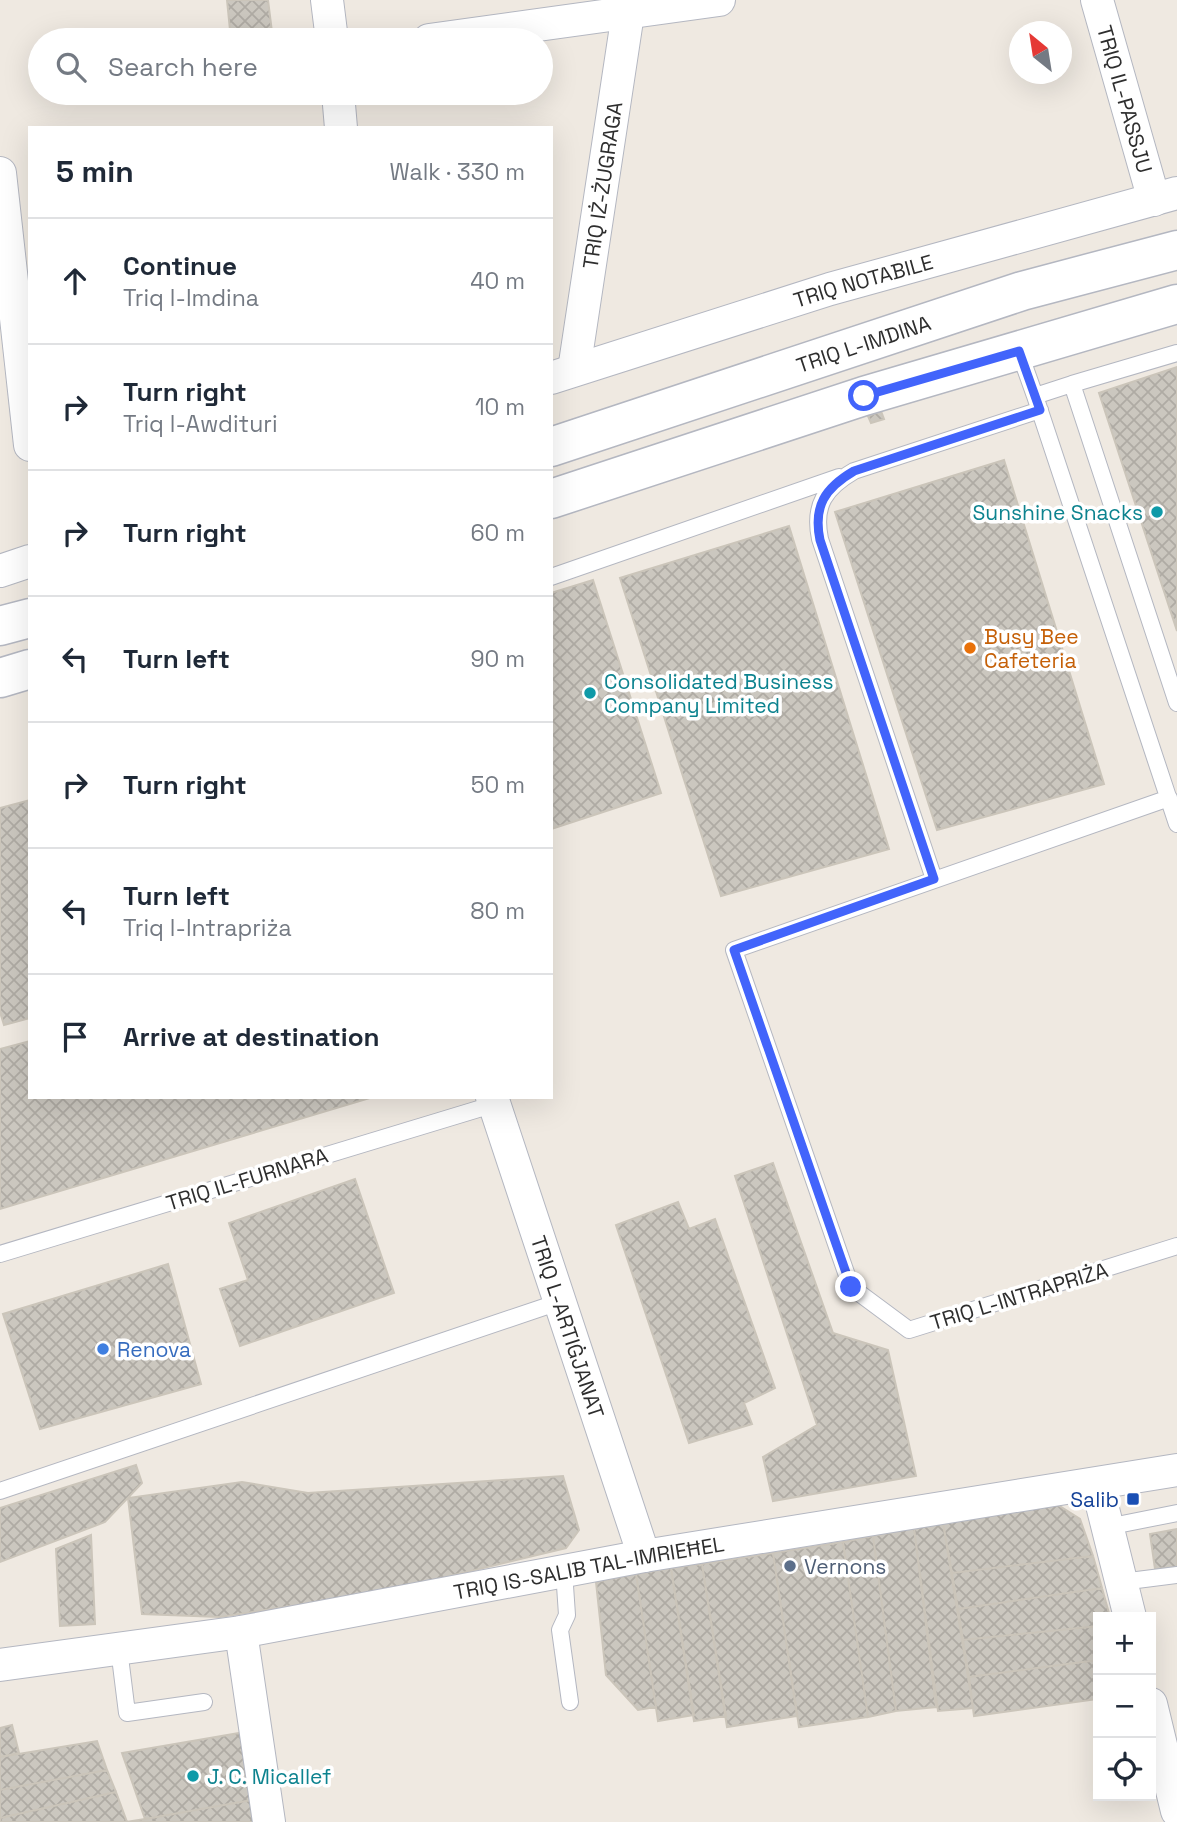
<!DOCTYPE html>
<meta charset="utf-8">
<style>
body{margin:0;font-family:"Space Grotesk",sans-serif;background:#f2f2f3;color:#1f2937}
.controls{position:absolute;right:21px;bottom:21px;display:grid;overflow:hidden;border-radius:0px;box-shadow:0 7px 28px #0002}
.controls button{width:63px;height:63px;display:grid;place-items:center;padding:0;border:0;border-bottom:2px solid #e0e1e3;background:#fff;color:#1f2937;font:35px sans-serif}
.compass{position:absolute;left:1009px;top:21px;width:63px;height:63px;border-radius:50%;background:#fff;box-shadow:0 7px 28px #0002;rotate:330deg}
.stop{position:absolute;width:21px;height:21px;margin:-16px;border:5px solid #4264fb;border-radius:50%;background:#fff}
.stop.end{background:#4264fb;border-color:#fff;box-shadow:0 2px 7px #0008}
.list{margin:0;padding:0;list-style:none}
h2{display:flex;justify-content:space-between;align-items:center;height:91px;margin:0;padding:0 28px;font-size:30px}
h2 small{font-size:23px;font-weight:400;color:#747a83}
.list li{display:grid;grid-template-columns:46px 1fr auto;gap:21px;align-items:center;box-sizing:border-box;height:126px;padding:0 28px;border-top:2px solid #e0e1e3}
.list b{display:block;font-size:26px;white-space:nowrap}
.list p{margin:0;font-size:23px;white-space:nowrap;color:#747a83}
.list em{font-size:23px;font-style:normal;color:#747a83}
.icon{flex:none;width:38px;height:38px;fill:none;stroke:currentColor;stroke-width:2;stroke-linecap:round;stroke-linejoin:round}
.map{position:relative;flex:none;width:1177px;height:1822px;overflow:hidden}
.search{position:absolute;background:#fff;box-shadow:0 7px 28px #0002;left:28px;top:28px;width:525px;height:77px;display:flex;align-items:center;gap:18px;box-sizing:border-box;padding:0 24px;border-radius:38px;color:#747a83;font-size:26px}
.panel{position:absolute;background:#fff;box-shadow:0 7px 28px #0002;left:28px;top:126px;width:525px;height:973px;border-radius:0px}
.map>svg:first-child{display:block}
.building{fill:url(#building-cross-hatch);stroke:#cbc5ba;stroke-width:2}
.lines{fill:none;stroke-linecap:round;stroke-linejoin:round}
.lane-casing{stroke:#b4b7c1;stroke-width:18}
.street-casing{stroke:#b4b7c1;stroke-width:34}
.secondary-casing{stroke:#b4b7c1;stroke-width:41}
.lane{stroke:#fff;stroke-width:16}
.street{stroke:#fff;stroke-width:32}
.secondary{stroke:#fff;stroke-width:38}
.route{stroke:#4264fb;stroke-width:9}
.culture-dot{fill:#0f9aa8;stroke:#fff;stroke-width:2.5}
.food-dot{fill:#e8710a;stroke:#fff;stroke-width:2.5}
.shop-dot{fill:#3f7fe0;stroke:#fff;stroke-width:2.5}
.transit-dot{fill:#1a4fb4;stroke:#fff;stroke-width:2.5}
.service-dot{fill:#5c6f8a;stroke:#fff;stroke-width:2.5}
.labels{text-anchor:middle;dominant-baseline:central;stroke-width:7;stroke-linejoin:round;paint-order:stroke}
.street-label{font-size:21px;fill:#2e2e2e;stroke:#fff}
.culture-label{font-size:21px;fill:#0d838f;stroke:#fff;text-anchor:start}
.food-label{font-size:21px;fill:#c56008;stroke:#fff;text-anchor:start}
.shop-label{font-size:21px;fill:#366cbe;stroke:#fff;text-anchor:start}
.transit-label{font-size:21px;fill:#164399;stroke:#fff;text-anchor:end}
.service-label{font-size:21px;fill:#4e5e75;stroke:#fff;text-anchor:start}
</style>
<div class="map">
<svg width="1177" height="1822" viewBox="0 0 1177 1822">
<defs>
<pattern id="building-cross-hatch" width="8" height="8" patternUnits="userSpaceOnUse" patternTransform="scale(1.75)"><rect width="8" height="8" fill="#cbc7bf"/><path d="M0 0l8 8M0 8l8-8" fill="none" stroke="#afaba4"/></pattern>
</defs>
<rect width="100%" height="100%" fill="#efe9e1"/>
<path class="building" d="M227 0H268L273 40H231Z
M1177 367V631L1099 393Z
M881 411 884 419 871 423 868 416Z
M1004 460 1104 784 937 830 835 512Z
M789 526 889 849 721 896 620 578Z
M593 580 661 793 551 829V593Z
M30 800V1018L4 1025 0 1012V808Z
M30 1041V1097H373L0 1209V1049Z
M773 1163 833 1333 888 1350 916 1476 773 1501 763 1457 817 1425 735 1176Z
M355 1179 394 1293 240 1346 220 1289 248 1280 229 1223Z
M678 1202 689 1229 715 1219 775 1388 744 1403 752 1424 689 1443 616 1225Z
M168 1264 201 1384 40 1429 3 1314Z
M136 1465 142 1483 105 1522 0 1562V1508Z
M563 1476 579 1530 566 1548 388 1591 220 1617 142 1614 128 1498 242 1482 308 1493Z
M1055 1503 1080 1519 1093 1556 952 1573 943 1523Z
M943 1523 973 1708 938 1711 914 1528Z
M914 1528 936 1707 896 1711 873 1536Z
M1177 1529V1567L1155 1569 1150 1534Z
M91 1535 95 1624 60 1626 56 1549Z
M873 1536 896 1711 868 1717 843 1542Z
M843 1542 868 1717 799 1727 773 1553Z
M773 1553 797 1716 727 1727 702 1564Z
M1093 1556 1102 1588 958 1609 952 1573Z
M702 1564 726 1716 694 1721 671 1568Z
M671 1568 694 1715 658 1721 636 1574Z
M636 1574 656 1707 638 1710 606 1675 596 1582Z
M1102 1588 1110 1617H1098V1626L963 1640 958 1609Z
M1098 1626V1660L969 1677 963 1640Z
M1098 1660V1699L974 1716 969 1677Z
M12 1725 19 1753 0 1757V1728Z
M251 1731 258 1799 145 1819 122 1753Z
M97 1741 107 1770 0 1790V1757Z
M107 1770 116 1792 0 1818V1790Z
M116 1792 127 1822H0V1818Z
M258 1799 262 1822H126L145 1819Z"/>
<g class="lines">
<defs>
<path id="lane" d="M1019 351 1035 396 1072 384 1177 703
M1072 384 1177 353
M1035 396 1177 824
M551 577 839 477
M1169 798 734 950 851 1287 909 1330 1177 1246
M934 879 820 539C813 505 825 488 854 471L1040 410
M0 1254 495 1104
M0 1491 559 1302
M1107 1527 1177 1513
M564 1571 567 1615 560 1630 570 1702
M1121 1582 1177 1575
M119 1649 127 1713 204 1702"/>
<g id="street">
<path d="M327 0 332 40"/>
<path id="s1" d="M1097 0 1154 200"/>
<path d="M429 40 719 0"/>
<path d="M338 93 341 128"/>
<path d="M0 173 30 445"/>
<path id="s2" d="M574 370 630 0"/>
<path id="s3" d="M551 378 830 289 1177 193"/>
<path d="M0 571 30 561"/>
<path id="s4" d="M492 1097 644 1556"/>
<path d="M1097 1485 1130 1617"/>
<path d="M241 1632 269 1822"/>
<path id="s5" d="M0 1665 241 1632 644 1556 1177 1470"/>
<path d="M1151 1704 1177 1811"/>
</g>
<g id="secondary">
<path id="s6" d="M551 447 1022 291 1177 250"/>
<path d="M551 499 864 396 1177 304"/>
<path d="M0 626 30 618"/>
<path d="M0 678 30 669"/>
</g>
</defs>
<use href="#lane" class="lane-casing"/>
<use href="#street" class="street-casing"/>
<use href="#secondary" class="secondary-casing"/>
<use href="#lane" class="lane"/>
<use href="#street" class="street"/>
<use href="#secondary" class="secondary"/>
</g>
<g class="lines">
<path class="route" d="M851 1287 734 950 934 879 820 540C813 506 825 488 854 471L1040 410 1019 351 864 396"/>
</g>
<g class="culture-dot">
<circle cx="1157" cy="512" r="7"/>
<circle cx="590" cy="693" r="7"/>
<circle cx="193" cy="1776" r="7"/>
</g>
<circle class="food-dot" cx="970" cy="648" r="7"/>
<circle class="shop-dot" cx="103" cy="1349" r="7"/>
<rect class="transit-dot" x="1126" y="1492" width="14" height="14" rx="3.5"/>
<circle class="service-dot" cx="790" cy="1566" r="7"/>
<g class="labels">
<g class="street-label">
<text stroke="none"><textPath href="#s1" startOffset="103">TRIQ IL-PASSJU</textPath></text>
<text stroke="none"><textPath href="#s2" startOffset="187">TRIQ IŻ-ŻUGRAGA</textPath></text>
<text stroke="none"><textPath href="#s3" startOffset="327">TRIQ NOTABILE</textPath></text>
<text stroke="none"><textPath href="#s6" startOffset="329">TRIQ L-IMDINA</textPath></text>
<text transform="translate(247 1179) rotate(-17)">TRIQ IL-FURNARA</text>
<text transform="translate(1019 1296) rotate(-17)">TRIQ L-INTRAPRIŻA</text>
<text stroke="none"><textPath href="#s4" startOffset="242">TRIQ L-ARTIĠJANAT</textPath></text>
<text stroke="none"><textPath href="#s5" startOffset="597">TRIQ IS-SALIB TAL-IMRIEĦEL</textPath></text>
</g>
<g class="culture-label">
<text x="1143" y="512" text-anchor="end">Sunshine Snacks</text>
<text x="604" y="681">Consolidated Business<tspan x="604" dy="24">Company Limited</tspan></text>
<text x="207" y="1776">J. C. Micallef</text>
</g>
<g class="food-label">
<text x="984" y="636">Busy Bee<tspan x="984" dy="24">Cafeteria</tspan></text>
</g>
<g class="shop-label">
<text x="117" y="1349">Renova</text>
</g>
<g class="transit-label">
<text x="1119" y="1499">Salib</text>
</g>
<g class="service-label">
<text x="804" y="1566">Vernons</text>
</g>
</g>
</svg>
<div class="controls">
<button>+</button>
<button>−</button>
<button><svg class="icon" aria-label="locate" viewBox="0 0 24 24"><circle cx="12" cy="12" r="6"/><path d="M12 2v4M12 18v4M2 12h4M18 12h4"/></svg></button>
</div>
<svg class="compass" viewBox="-18 -18 36 36"><path d="M0-13l5 13h-10z" fill="#e53935"/><path d="M0 13l5-13h-10z" fill="#747a83"/></svg>
<div class="stop" style="left:864px;top:396px"></div>
<div class="stop end" style="left:851px;top:1287px"></div>
<div class="search"><svg class="icon" aria-label="search" viewBox="0 0 24 24"><circle cx="10" cy="10" r="6"/><path d="M15 15l6 6"/></svg>Search here</div>
<section class="panel">
<h2>5 min<small>Walk · 330 m</small></h2>
<ul class="list">
<li><svg class="icon" aria-label="ahead" viewBox="0 0 24 24"><path d="M12 20V5M6 11l6-6 6 6"/></svg><div><b>Continue</b><p>Triq l-Imdina</p></div><em>40 m</em></li>
<li><svg class="icon" aria-label="right" viewBox="0 0 24 24"><path d="M7 20v-9h11M14 6l5 5-5 5"/></svg><div><b>Turn right</b><p>Triq l-Awdituri</p></div><em>10 m</em></li>
<li><svg class="icon" aria-label="right" viewBox="0 0 24 24"><path d="M7 20v-9h11M14 6l5 5-5 5"/></svg><div><b>Turn right</b></div><em>60 m</em></li>
<li><svg class="icon" aria-label="left" viewBox="0 0 24 24"><path d="M17 20v-9H6M10 6l-5 5 5 5"/></svg><div><b>Turn left</b></div><em>90 m</em></li>
<li><svg class="icon" aria-label="right" viewBox="0 0 24 24"><path d="M7 20v-9h11M14 6l5 5-5 5"/></svg><div><b>Turn right</b></div><em>50 m</em></li>
<li><svg class="icon" aria-label="left" viewBox="0 0 24 24"><path d="M17 20v-9H6M10 6l-5 5 5 5"/></svg><div><b>Turn left</b><p>Triq l-Intrapriża</p></div><em>80 m</em></li>
<li><svg class="icon" aria-label="arrive" viewBox="0 0 24 24"><path d="M6 21V4h12l-3 4 3 4H6"/></svg><div><b>Arrive at destination</b></div></li>
</ul>
</section>
</div>
